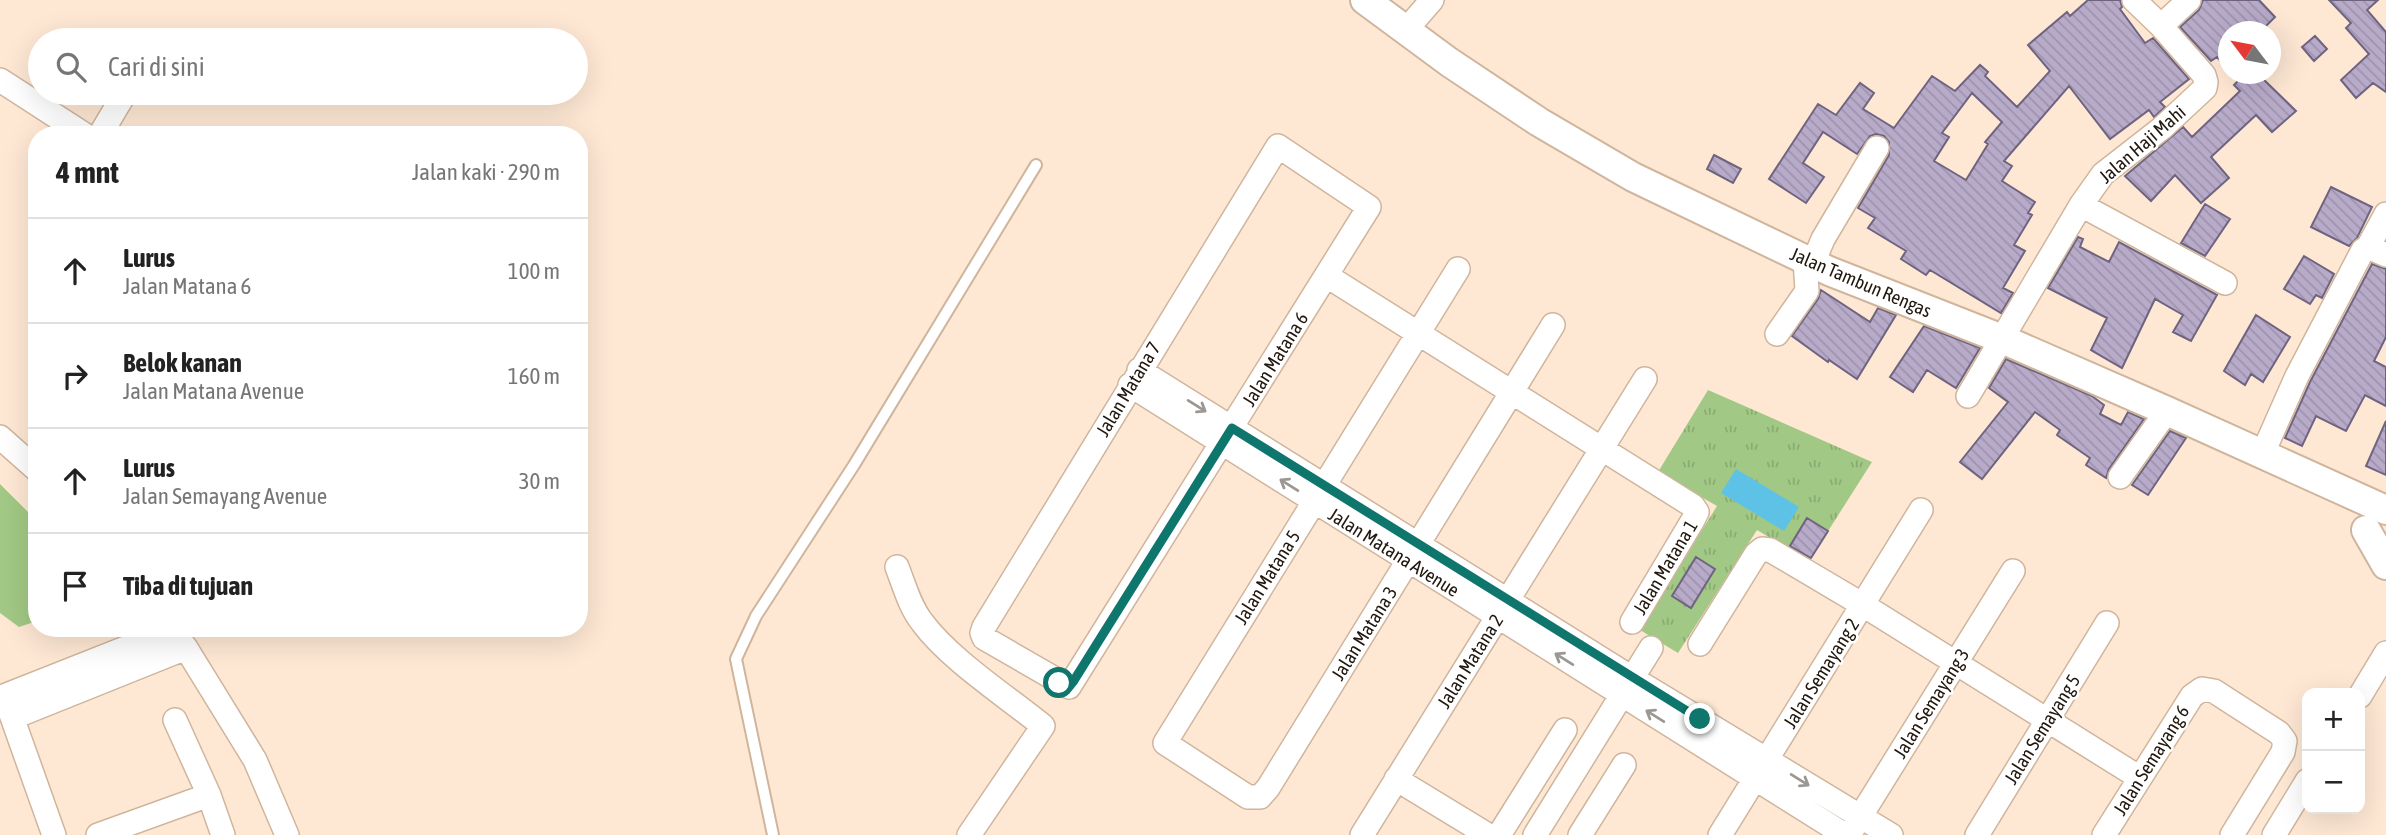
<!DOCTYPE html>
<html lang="id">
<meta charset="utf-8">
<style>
body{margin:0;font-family:"Asap Condensed",sans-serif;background:#f6f6f6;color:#222}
.controls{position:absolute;right:21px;bottom:21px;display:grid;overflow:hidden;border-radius:14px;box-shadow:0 7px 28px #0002}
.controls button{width:63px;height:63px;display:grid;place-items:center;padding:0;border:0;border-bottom:2px solid #e0e0e0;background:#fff;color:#222;font:35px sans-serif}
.compass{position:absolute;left:2218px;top:21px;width:63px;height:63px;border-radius:50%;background:#fff;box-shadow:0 7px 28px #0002;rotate:302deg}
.stop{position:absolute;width:21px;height:21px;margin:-16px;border:5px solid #0f766e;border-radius:50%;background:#fff}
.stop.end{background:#0f766e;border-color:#fff;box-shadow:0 2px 7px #0008}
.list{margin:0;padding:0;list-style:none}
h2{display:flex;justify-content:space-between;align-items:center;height:91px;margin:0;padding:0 28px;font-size:30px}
h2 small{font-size:23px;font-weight:400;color:#767676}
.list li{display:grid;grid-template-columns:46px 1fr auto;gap:21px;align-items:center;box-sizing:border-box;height:105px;padding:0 28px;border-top:2px solid #e0e0e0}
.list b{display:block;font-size:26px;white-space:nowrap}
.list p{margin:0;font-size:23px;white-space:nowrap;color:#767676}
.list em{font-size:23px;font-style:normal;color:#767676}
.icon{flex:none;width:38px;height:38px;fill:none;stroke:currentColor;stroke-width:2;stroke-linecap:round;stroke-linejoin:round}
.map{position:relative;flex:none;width:2386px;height:835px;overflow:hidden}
.search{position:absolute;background:#fff;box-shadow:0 7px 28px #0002;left:28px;top:28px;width:560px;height:77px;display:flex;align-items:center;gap:18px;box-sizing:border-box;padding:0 24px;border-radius:38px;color:#767676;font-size:26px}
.panel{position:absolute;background:#fff;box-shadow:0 7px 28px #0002;left:28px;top:126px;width:560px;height:511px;border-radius:28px}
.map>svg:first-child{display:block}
.grass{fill:#a1c884}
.park{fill:url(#park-tufts)}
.water{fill:#5ec2e6}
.building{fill:url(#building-back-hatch);stroke:#6f6480;stroke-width:2;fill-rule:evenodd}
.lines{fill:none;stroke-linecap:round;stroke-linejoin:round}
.service-casing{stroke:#d0b59d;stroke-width:14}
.minor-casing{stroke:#d0b59d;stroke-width:26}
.tertiary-casing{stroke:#d0b59d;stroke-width:32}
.service{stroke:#fff;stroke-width:10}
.minor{stroke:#fff;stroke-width:23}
.tertiary{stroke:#fff;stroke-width:28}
.oneway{stroke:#9b9793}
.route{stroke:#0f766e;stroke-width:9}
.labels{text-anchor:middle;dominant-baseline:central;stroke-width:5;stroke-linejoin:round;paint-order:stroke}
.street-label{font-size:19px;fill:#20170e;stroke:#fff}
</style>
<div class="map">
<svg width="2386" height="835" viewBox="0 0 2386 835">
<defs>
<pattern id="park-tufts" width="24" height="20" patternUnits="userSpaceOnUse" patternTransform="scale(1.75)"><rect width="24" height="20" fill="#a1c884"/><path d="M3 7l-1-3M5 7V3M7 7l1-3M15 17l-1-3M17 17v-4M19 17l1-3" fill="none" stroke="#8aab71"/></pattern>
<pattern id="building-back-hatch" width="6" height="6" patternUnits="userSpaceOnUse" patternTransform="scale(1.75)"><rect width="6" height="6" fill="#b8abca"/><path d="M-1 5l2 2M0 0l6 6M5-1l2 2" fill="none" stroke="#9e92ac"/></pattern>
</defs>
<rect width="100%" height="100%" fill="#fee8d4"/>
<path class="grass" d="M0 484 37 521V621L19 627 0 613Z"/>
<path class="park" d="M1708 390 1872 462 1809 561 1757 530 1678 653 1640 630 1717 506 1658 472Z"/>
<path class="water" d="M1736 469 1799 507 1784 531 1721 493Z"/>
<path class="building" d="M2088 0H2120L2122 7 2120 9 2145 43 2153 38 2189 79 2160 102 2165 107 2154 117 2149 110 2110 139 2069 86 2004 161 2012 166 2002 181 2035 202 2028 213 2032 215 2014 245 2025 251 2003 288 2013 293 2001 313 1930 270 1926 275 1901 259 1906 251 1868 228 1875 218 1858 208 1889 155V142L1884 136 1876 134 1870 136 1857 154 1823 132 1803 163 1824 177 1806 203 1769 179 1818 104 1836 115 1860 83 1874 93 1863 109 1894 128 1932 76 1955 91 1980 65 1988 72 1985 76 2017 107 2050 71 2028 45 2067 12 2070 16ZM1972 93 2002 122 1985 142 1988 144 1966 180 1934 161 1949 137 1942 133Z
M2203 0H2259L2275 17 2260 32H2229V70L2217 57 2211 61 2180 27 2199 10Z
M2329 0H2378L2367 10 2386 32V92L2373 83 2356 98 2341 80 2369 54 2346 28 2351 23Z
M2315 36 2327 49 2314 61 2302 47Z
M2231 74H2258L2296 111 2272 132 2256 115 2211 157 2229 178 2201 203 2175 175 2151 201 2125 176 2183 127 2192 137 2240 91 2234 85 2238 81Z
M1714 155 1741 169 1733 183 1707 169Z
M2331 187 2372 207 2357 238 2349 246 2311 227Z
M2205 204 2230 219 2205 256 2181 243Z
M2078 237 2083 239 2080 247 2109 262 2119 242 2217 295 2191 341 2173 332 2183 315 2155 299 2122 368 2091 350 2107 318 2048 288Z
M2304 256 2334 274 2322 298 2316 295 2310 304 2284 289Z
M2372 264 2386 269V337L2374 361 2386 367V406L2365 395 2346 431 2316 416 2302 446 2285 438 2310 382Z
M1821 290 1870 322 1878 308 1896 315 1857 379 1829 360 1828 362 1792 336 1818 299Z
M2256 315 2290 337 2263 382 2251 374 2245 385 2224 371Z
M1924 326 1980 348 1956 388 1927 370 1913 392 1890 377Z
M2006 359 2092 396 2104 405 2100 414 2121 425 2128 412 2144 419 2109 469 2106 478 2086 465 2090 458 2057 435 2060 430 2035 412 1982 479 1960 462 2008 402 1989 388Z
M2386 421V475L2366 466Z
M2170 431 2186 438 2148 495 2132 485Z
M1807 518 1828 531 1811 558 1790 546Z
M1696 557 1715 569 1691 608 1672 596Z"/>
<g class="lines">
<defs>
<path id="service" d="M773 835 736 659 756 616 854 465 1036 165"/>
<path id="minor" d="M2134 0 2161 26
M1406 30 1432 0
M0 80 85 135
M100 135 125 93
M1278 146 1369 207 1069 687 984 638 982 633 984 627Z
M2081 205 2225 283
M2368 247 2386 214
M1813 263 1823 239 1877 148
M1458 269 1165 743 1248 797H1260L1268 788 1553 325
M1327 276 1693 506 1697 512 1693 520 1632 622
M1777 334 1807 291 1805 260
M1139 370 1632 678 1891 835
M1130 385 1845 835
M1968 396 2081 205 2103 174 2162 128 2205 88 2206 82 2204 75 2161 26 2189 0
M0 437 37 470
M2262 455 2297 376 2363 250 2368 247 2386 255
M2120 477 2167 411
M897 567C904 585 910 607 922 622 949 659 1006 696 1043 726L969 835
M170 628 186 648 255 760 287 835
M1700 644 1756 554 1762 549 1770 550 1863 605 2140 778
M4 696 171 630
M2360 696 2386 653
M7 703 54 835
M14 717 186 648
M175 720 209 795 223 835
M1396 779 1488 835
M1852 830 2013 571
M98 835 209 795
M1362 835 1645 379
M1499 835 1565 730
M1535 835 1651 648
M1580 835 1624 765
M1720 835 1921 510
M1977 835 2107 623
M2104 835 2192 696 2202 689 2214 691 2279 733 2285 741 2283 752 2232 835
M2274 835 2307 781"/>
<path id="tertiary" d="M1365 0 1449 62 1539 122 1633 177 1829 271 2002 339 2167 411 2386 510
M2366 530 2386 565"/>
</defs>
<use href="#service" class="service-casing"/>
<use href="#minor" class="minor-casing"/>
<use href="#tertiary" class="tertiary-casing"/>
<use href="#service" class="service"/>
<use href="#minor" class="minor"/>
<use href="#tertiary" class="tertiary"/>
</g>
<defs><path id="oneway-shaft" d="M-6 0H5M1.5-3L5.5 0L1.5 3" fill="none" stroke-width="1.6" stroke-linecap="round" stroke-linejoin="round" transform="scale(1.75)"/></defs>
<g class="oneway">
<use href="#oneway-shaft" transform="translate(1197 406) rotate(32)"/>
<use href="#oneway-shaft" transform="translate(1289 485) rotate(-148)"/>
<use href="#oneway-shaft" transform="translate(1564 659) rotate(-148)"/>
<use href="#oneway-shaft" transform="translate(1655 716) rotate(-148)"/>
<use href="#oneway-shaft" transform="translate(1800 780) rotate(32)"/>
</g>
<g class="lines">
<path class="route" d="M1059 683 1069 687 1073 682 1232 428 1700 719"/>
</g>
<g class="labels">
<g class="street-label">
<text transform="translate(2142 144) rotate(-41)">Jalan Haji Mahi</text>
<text transform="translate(1861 282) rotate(23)">Jalan Tambun Rengas</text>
<text transform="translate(1275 359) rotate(-58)">Jalan Matana 6</text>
<text transform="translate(1128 389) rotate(-59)">Jalan Matana 7</text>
<text transform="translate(1394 552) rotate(32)">Jalan Matana Avenue</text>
<text transform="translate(1665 567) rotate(-59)">Jalan Matana 1</text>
<text transform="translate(1267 577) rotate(-58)">Jalan Matana 5</text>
<text transform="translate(1364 633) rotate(-58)">Jalan Matana 3</text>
<text transform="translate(1470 661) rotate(-58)">Jalan Matana 2</text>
<text transform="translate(1821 673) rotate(-58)">Jalan Semayang 2</text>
<text transform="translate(1931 703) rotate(-58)">Jalan Semayang 3</text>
<text transform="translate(2042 729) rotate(-58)">Jalan Semayang 5</text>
<text transform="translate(2151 760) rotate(-58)">Jalan Semayang 6</text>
</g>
</g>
</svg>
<div class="controls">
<button>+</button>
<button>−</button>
</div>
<svg class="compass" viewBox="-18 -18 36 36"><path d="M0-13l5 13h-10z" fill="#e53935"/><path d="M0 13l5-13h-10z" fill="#767676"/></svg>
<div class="stop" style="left:1059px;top:683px"></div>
<div class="stop end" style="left:1700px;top:719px"></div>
<div class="search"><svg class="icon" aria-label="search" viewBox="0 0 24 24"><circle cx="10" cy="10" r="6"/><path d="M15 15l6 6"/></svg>Cari di sini</div>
<section class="panel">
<h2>4 mnt<small>Jalan kaki · 290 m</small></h2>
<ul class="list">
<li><svg class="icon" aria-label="ahead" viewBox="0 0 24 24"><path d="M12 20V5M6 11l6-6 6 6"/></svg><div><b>Lurus</b><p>Jalan Matana 6</p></div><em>100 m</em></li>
<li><svg class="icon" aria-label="right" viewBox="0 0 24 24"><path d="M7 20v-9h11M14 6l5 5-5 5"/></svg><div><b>Belok kanan</b><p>Jalan Matana Avenue</p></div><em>160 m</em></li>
<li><svg class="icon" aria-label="ahead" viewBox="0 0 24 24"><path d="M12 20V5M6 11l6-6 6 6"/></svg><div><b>Lurus</b><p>Jalan Semayang Avenue</p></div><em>30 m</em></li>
<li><svg class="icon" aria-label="arrive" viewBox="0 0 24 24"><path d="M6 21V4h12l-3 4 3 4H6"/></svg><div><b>Tiba di tujuan</b></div></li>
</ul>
</section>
</div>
